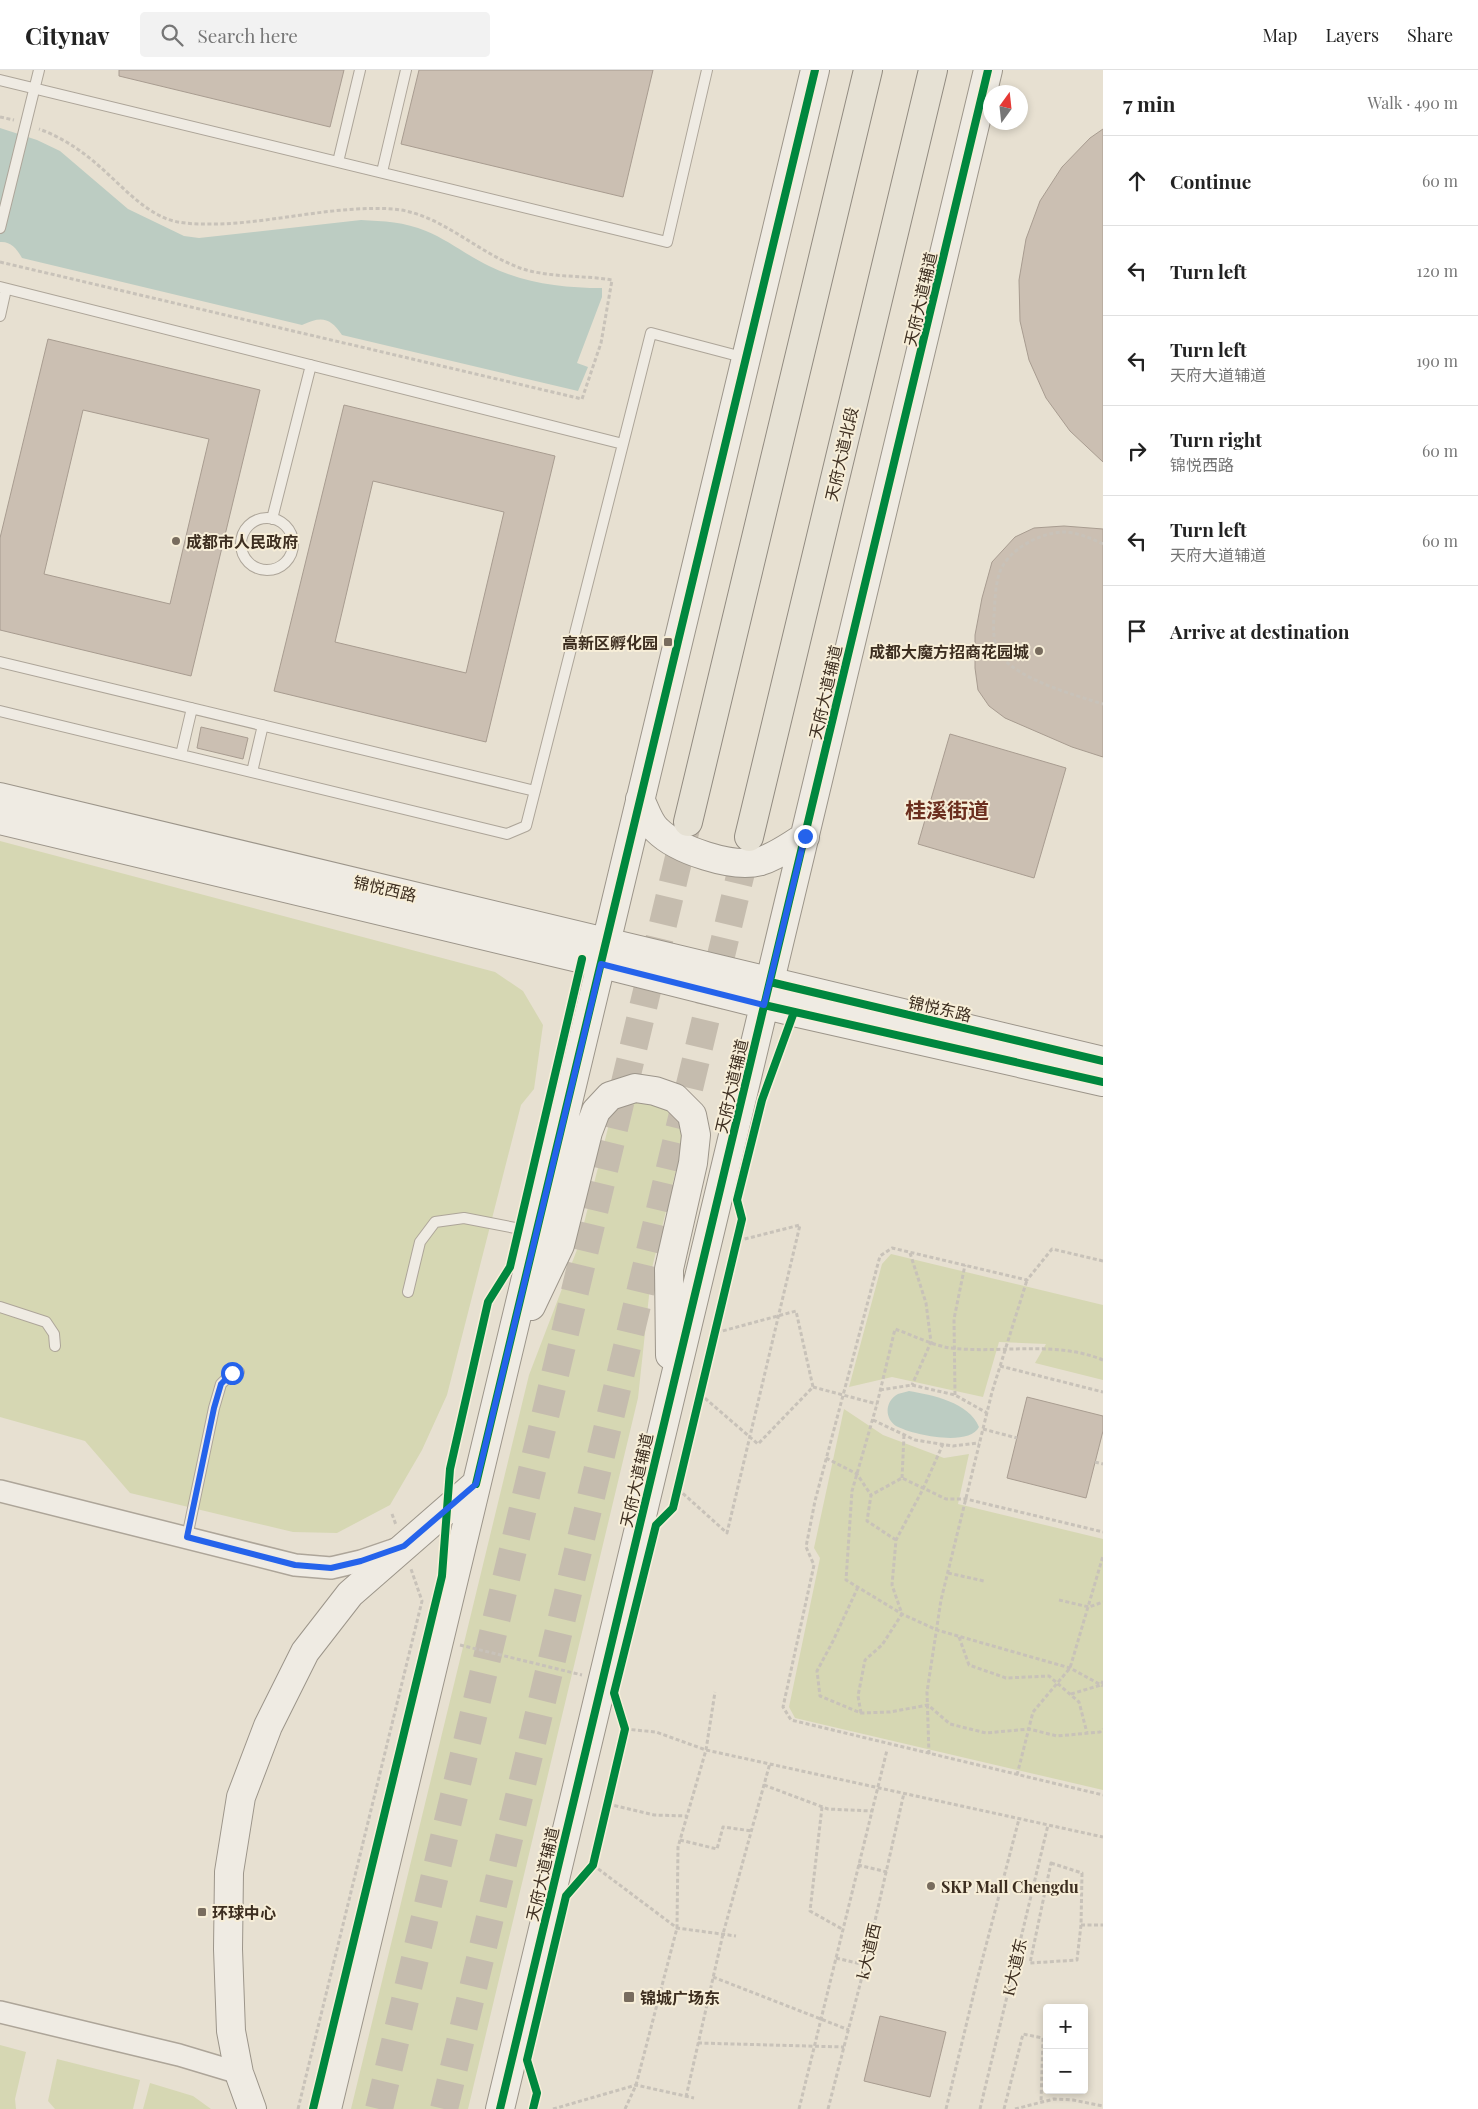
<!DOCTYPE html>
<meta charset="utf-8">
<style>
body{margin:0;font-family:"Playfair Display","Noto Sans SC",serif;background:#f2f2f2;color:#222}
.controls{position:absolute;right:15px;bottom:15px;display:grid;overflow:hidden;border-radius:5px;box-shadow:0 2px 8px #0003}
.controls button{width:45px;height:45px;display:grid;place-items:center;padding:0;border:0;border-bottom:1px solid #e0e0e0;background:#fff;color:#222;font:25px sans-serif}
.compass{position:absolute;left:983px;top:15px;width:45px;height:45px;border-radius:50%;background:#fff;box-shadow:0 2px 8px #0003;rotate:15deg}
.stop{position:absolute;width:15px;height:15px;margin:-11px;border:4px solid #2563eb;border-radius:50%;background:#fff}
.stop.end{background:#2563eb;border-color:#fff;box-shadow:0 1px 5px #0008}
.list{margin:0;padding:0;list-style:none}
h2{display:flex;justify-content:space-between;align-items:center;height:65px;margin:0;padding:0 20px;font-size:21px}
h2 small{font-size:16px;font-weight:400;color:#767676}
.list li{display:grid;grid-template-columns:32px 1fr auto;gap:15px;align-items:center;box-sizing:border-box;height:90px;padding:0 20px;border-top:1px solid #e0e0e0}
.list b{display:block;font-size:19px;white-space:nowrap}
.list p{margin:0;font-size:16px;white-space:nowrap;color:#767676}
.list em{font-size:16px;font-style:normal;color:#767676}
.icon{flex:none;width:28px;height:28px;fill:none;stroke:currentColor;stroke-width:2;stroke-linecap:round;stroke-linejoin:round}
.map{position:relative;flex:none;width:1103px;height:2039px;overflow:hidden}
header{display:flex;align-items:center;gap:30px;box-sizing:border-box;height:70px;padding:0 25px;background:#fff;border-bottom:1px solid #e0e0e0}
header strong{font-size:24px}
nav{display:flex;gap:28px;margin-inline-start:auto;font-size:18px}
.search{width:350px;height:45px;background:#f2f2f2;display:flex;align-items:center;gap:12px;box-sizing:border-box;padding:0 18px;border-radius:5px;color:#767676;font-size:19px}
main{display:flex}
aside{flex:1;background:#fff}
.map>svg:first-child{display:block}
.green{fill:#d6d7b3}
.water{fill:#bcccc2}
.building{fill:#cbbfb2;stroke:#a89c90;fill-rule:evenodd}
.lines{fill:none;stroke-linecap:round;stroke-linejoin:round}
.primary-tunnel{stroke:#c5bcae;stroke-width:28;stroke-dasharray:28 14;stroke-linecap:butt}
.lane-casing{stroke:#ada599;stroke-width:12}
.street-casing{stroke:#ada599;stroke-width:24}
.secondary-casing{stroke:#9c958a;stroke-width:30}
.primary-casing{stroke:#928b80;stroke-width:30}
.path{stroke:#c8c2b9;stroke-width:3;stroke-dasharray:4 2.5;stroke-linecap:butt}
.lane{stroke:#efebe3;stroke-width:10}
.street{stroke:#efebe3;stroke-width:21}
.secondary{stroke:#efebe3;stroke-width:28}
.primary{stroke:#e6e1d4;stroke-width:28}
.cycleway-casing{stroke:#f7eed8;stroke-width:11}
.cycleway{stroke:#00873e;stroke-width:8}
.route{stroke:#2563eb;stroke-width:6}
.poi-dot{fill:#786c5e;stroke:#f7eed8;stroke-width:2}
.labels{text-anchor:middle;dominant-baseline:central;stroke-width:4;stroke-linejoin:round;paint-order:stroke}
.street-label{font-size:16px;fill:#3d2e20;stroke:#f7eed8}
.poi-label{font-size:16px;font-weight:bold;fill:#3d2e20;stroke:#f7eed8;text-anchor:start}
.district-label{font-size:21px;font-weight:bold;fill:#6b2e1e;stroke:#f7eed8}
</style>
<header>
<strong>Citynav</strong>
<div class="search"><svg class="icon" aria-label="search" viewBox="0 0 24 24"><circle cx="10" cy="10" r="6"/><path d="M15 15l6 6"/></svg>Search here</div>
<nav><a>Map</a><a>Layers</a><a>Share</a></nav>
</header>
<main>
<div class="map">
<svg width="1103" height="2039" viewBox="0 0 1103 2039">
<rect width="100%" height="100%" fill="#e7e0d1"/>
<path class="green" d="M0 771 495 902 523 921 543 955 534 1019 521 1035 447 1325 422 1380 390 1435 337 1463 293 1462 130 1423 85 1371 0 1347Z
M652 1024 686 1059 652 1198 638 1328 468 2039H351L529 1305 578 1177 610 1050 617 1034Z
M891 1184 1103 1235V1310L1035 1293 1046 1274 999 1272 983 1327 892 1307 849 1317 882 1194Z
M844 1339 883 1365 944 1388 969 1384 958 1434 1103 1469V1720L795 1648 789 1637 820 1488 814 1478Z
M0 1975 26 1982 15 2029 16 2039H0Z
M57 1989 140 2010 133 2039H55L48 2031Z
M150 2013 193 2026 211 2039H143Z"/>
<path class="water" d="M0 58 37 70 60 81 128 139 184 166 199 168 361 150C383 151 405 152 426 161 448 170 468 186 489 196 524 213 563 218 602 218V227L577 293 588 297 578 321 342 265C330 247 321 246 302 255L22 188C17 179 11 171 0 172Z
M909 1321C932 1325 969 1332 979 1357 969 1377 913 1365 896 1356 884 1348 885 1331 898 1324 901 1323 906 1322 909 1321Z"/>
<path class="building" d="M119 0H344L330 57 119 6Z
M419 0H653L623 127 401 74Z
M1103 59V392L1070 361 1046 328 1029 290 1020 251 1019 210 1026 169 1040 131 1062 97 1090 68Z
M48 269 260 320 191 606 0 560V468ZM83 340 209 369 170 534 44 504Z
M344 335 555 386 486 672 274 621ZM373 411 504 442 466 603 335 572Z
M1064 456 1103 459V687L1072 677 1005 648 989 636 978 620 975 598V565L982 528 992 492 1015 467 1034 458Z
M201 657 248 668 243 689 197 678Z
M950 664 1066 698 1034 808 918 774Z
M1027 1327 1103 1346V1361L1086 1428 1007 1408Z
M880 1946 946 1962 930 2027 864 2011Z"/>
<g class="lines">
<path class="primary-tunnel" d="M379 2039 687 754
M444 2039 749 769"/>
<defs>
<path id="lane" d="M0 10 667 172 707 0
M338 92 360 0
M382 102 406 0
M0 158 39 0
M0 217 623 374 651 263 746 288
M0 246 6 219
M241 474a26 26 0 1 1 52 0a26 26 0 1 1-52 0Z
M272 449 311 295
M0 592 535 721
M0 641 507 764 526 756 623 374
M181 685 192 638
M252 702 263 655
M408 1222 420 1172 435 1152 464 1148 536 1162
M0 1237 46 1252 54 1264 55 1276
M187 1467 214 1338 221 1314 232 1303 239 1302"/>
<path id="street" d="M0 1421 295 1495 331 1498 361 1491 396 1479
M0 1942 179 1985 239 2003"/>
<path id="secondary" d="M0 727 1103 991
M640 729C645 739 649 753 657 760 677 780 733 799 761 791 777 786 791 775 805 767
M0 750 582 889 794 942 1103 1012
M531 1236 560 1175 588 1062 596 1041 610 1026 635 1018 655 1021 675 1028 692 1045 696 1065 693 1093 669 1199 670 1285
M252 2039 239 2003 231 1961 228 1879 229 1802 241 1727 268 1656 305 1582 350 1524 476 1414
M327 2039 815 0
M500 2039 988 0"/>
<path id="primary" d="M688 752 868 0
M749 767 933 0"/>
</defs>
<use href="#lane" class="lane-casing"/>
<use href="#street" class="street-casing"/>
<use href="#secondary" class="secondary-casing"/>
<use href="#primary" class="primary-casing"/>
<path class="path" d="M0 47 14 50
M0 192 582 329 601 273 612 210C583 205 552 208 523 199 478 184 441 143 393 139 338 135 276 152 220 154 202 154 184 155 167 149 140 138 121 115 99 96 81 80 61 67 39 59
M1103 474C1091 468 1076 462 1063 462 1039 463 1007 480 999 504 995 517 995 532 994 546 993 557 993 577 1001 586 1020 610 1074 625 1103 634
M910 1183 926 1233 931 1272 912 1315
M1103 1191 1052 1179 1027 1210 892 1178 880 1186 815 1431 806 1477 814 1495 783 1637 791 1650 1103 1725
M1103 1290C1054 1270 1001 1284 950 1278 932 1275 912 1265 895 1259L877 1334 852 1421 846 1510 902 1544 937 1560 1070 1598 1103 1616
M1000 1296 1103 1322
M813 1317 877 1334
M880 1320 912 1315 955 1325 987 1343
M700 1324 758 1374 813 1317 796 1241 715 1263
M955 1325 954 1249 965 1195
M873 1350 915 1370 953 1376 979 1373
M983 1359 1017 1368
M826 1388 857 1404 871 1425
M1095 1392 1103 1394
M902 1408 904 1365
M678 1419 727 1463 800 1155 737 1171
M392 1444 396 1455
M896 1470 867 1451 871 1425 902 1408 946 1429H966L1103 1462
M948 1503 984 1511
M858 1517 833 1571 817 1601 820 1626 861 1643 890 1642 928 1635 950 1654 986 1663 1029 1659 1057 1666 1100 1662 1103 1659
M1059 1530 1089 1537 1103 1532
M959 1567 969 1595 1006 1608 1049 1606 1079 1632 1087 1663
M460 1575 582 1605
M1071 1624 1101 1615 1103 1611
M861 1643 858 1626 865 1590 882 1575 902 1544 892 1515 896 1470 923 1419 943 1374
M625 1659 656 1662 706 1680 1103 1767
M929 1684 927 1622 941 1530 992 1322 1027 1210
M1017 1705 1033 1642 1070 1598 1103 1486
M764 1715 828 1739 871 1741
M608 1734 654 1745 687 1746
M822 1737 810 1841 842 1859
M680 1770 717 1779 723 1757 752 1761
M1051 1793 1082 1803 1081 1855 1077 1890 1030 1893Z
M593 1795 677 1858 736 1866
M858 1795 887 1802
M1081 1855H1103
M836 1888 865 1895
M713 1907 849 1960
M698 1973 844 1977
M686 2027 723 1864 770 1693
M298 2039 422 1531 411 1499
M553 2039 636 2015 694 2028
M625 2039 636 2015 677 1858 678 1777 706 1680 715 1622
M799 2039 887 1680
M828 2039 865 1895 904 1723
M946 2039 977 1910 1019 1749
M980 2039 1048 1755
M1004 2039 1023 1964 1043 1968 1041 2032
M1015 2039 1054 2029 1073 2030 1103 2036"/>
<use href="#lane" class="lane"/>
<use href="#street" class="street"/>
<use href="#secondary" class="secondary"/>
<use href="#primary" class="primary"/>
<defs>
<path id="cycleway" d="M770 912 1103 991
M764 935 1103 1012
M476 1414 815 0
M313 2039 442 1506 450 1399 488 1232 510 1197 582 889
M500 2039 988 0
M533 2039 537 2023 527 1990 566 1826 593 1795 625 1659 614 1623 656 1455 673 1438 742 1149 737 1130 762 1030 794 942"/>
</defs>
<use href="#cycleway" class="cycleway-casing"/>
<use href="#cycleway" class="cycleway"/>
</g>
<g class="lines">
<path class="route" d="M232 1303 221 1314 214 1338 187 1467 295 1495 331 1498 361 1491 404 1476 476 1414 601 894 764 935 805 766"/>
</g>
<g class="poi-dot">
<circle cx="176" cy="471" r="5"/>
<rect x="663" y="567" width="10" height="10" rx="2.5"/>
<circle cx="1039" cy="581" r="5"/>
<circle cx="931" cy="1816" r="5"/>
<rect x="197" y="1837" width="10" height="10" rx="2.5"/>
<rect x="623" y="1921" width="12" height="12" rx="2.5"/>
</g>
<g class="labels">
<g class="street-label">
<text transform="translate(920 229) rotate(-77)">天府大道辅道</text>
<text transform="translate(841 384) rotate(-77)">天府大道北段</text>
<text transform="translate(825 622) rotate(-77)">天府大道辅道</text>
<text transform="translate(385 818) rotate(13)">锦悦西路</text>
<text transform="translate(940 938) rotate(13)">锦悦东路</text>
<text transform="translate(731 1016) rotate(-77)">天府大道辅道</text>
<text transform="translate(636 1410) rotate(-77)">天府大道辅道</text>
<text transform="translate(542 1804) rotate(-77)">天府大道辅道</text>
<text transform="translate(868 1881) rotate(-77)">k大道西</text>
<text transform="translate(1014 1897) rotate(-77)">K大道东</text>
</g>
<g class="poi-label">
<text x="186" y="471">成都市人民政府</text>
<text x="658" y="572" text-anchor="end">高新区孵化园</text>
<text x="1029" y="581" text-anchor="end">成都大魔方招商花园城</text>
<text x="941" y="1816">SKP Mall Chengdu</text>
<text x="212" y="1842">环球中心</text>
<text x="640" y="1927">锦城广场东</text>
</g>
<g class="district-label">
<text x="947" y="739">桂溪街道</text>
</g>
</g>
</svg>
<div class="controls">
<button>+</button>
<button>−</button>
</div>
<svg class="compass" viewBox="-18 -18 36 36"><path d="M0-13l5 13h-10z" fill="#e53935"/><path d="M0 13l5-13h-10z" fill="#767676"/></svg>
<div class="stop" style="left:232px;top:1303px"></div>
<div class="stop end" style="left:805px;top:766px"></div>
</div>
<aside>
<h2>7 min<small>Walk · 490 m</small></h2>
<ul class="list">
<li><svg class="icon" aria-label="ahead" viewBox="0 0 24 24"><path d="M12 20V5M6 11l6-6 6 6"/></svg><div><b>Continue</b></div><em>60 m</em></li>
<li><svg class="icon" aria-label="left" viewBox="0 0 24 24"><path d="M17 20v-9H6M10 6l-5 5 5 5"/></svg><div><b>Turn left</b></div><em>120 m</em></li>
<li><svg class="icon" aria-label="left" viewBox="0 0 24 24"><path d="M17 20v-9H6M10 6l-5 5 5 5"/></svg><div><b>Turn left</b><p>天府大道辅道</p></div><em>190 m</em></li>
<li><svg class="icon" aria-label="right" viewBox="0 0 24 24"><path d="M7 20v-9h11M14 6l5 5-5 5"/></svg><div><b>Turn right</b><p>锦悦西路</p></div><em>60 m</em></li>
<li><svg class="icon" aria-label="left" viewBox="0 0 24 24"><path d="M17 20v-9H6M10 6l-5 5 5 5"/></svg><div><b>Turn left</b><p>天府大道辅道</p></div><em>60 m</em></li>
<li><svg class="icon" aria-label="arrive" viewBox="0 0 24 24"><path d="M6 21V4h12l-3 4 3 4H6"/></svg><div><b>Arrive at destination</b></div></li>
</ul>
</aside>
</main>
